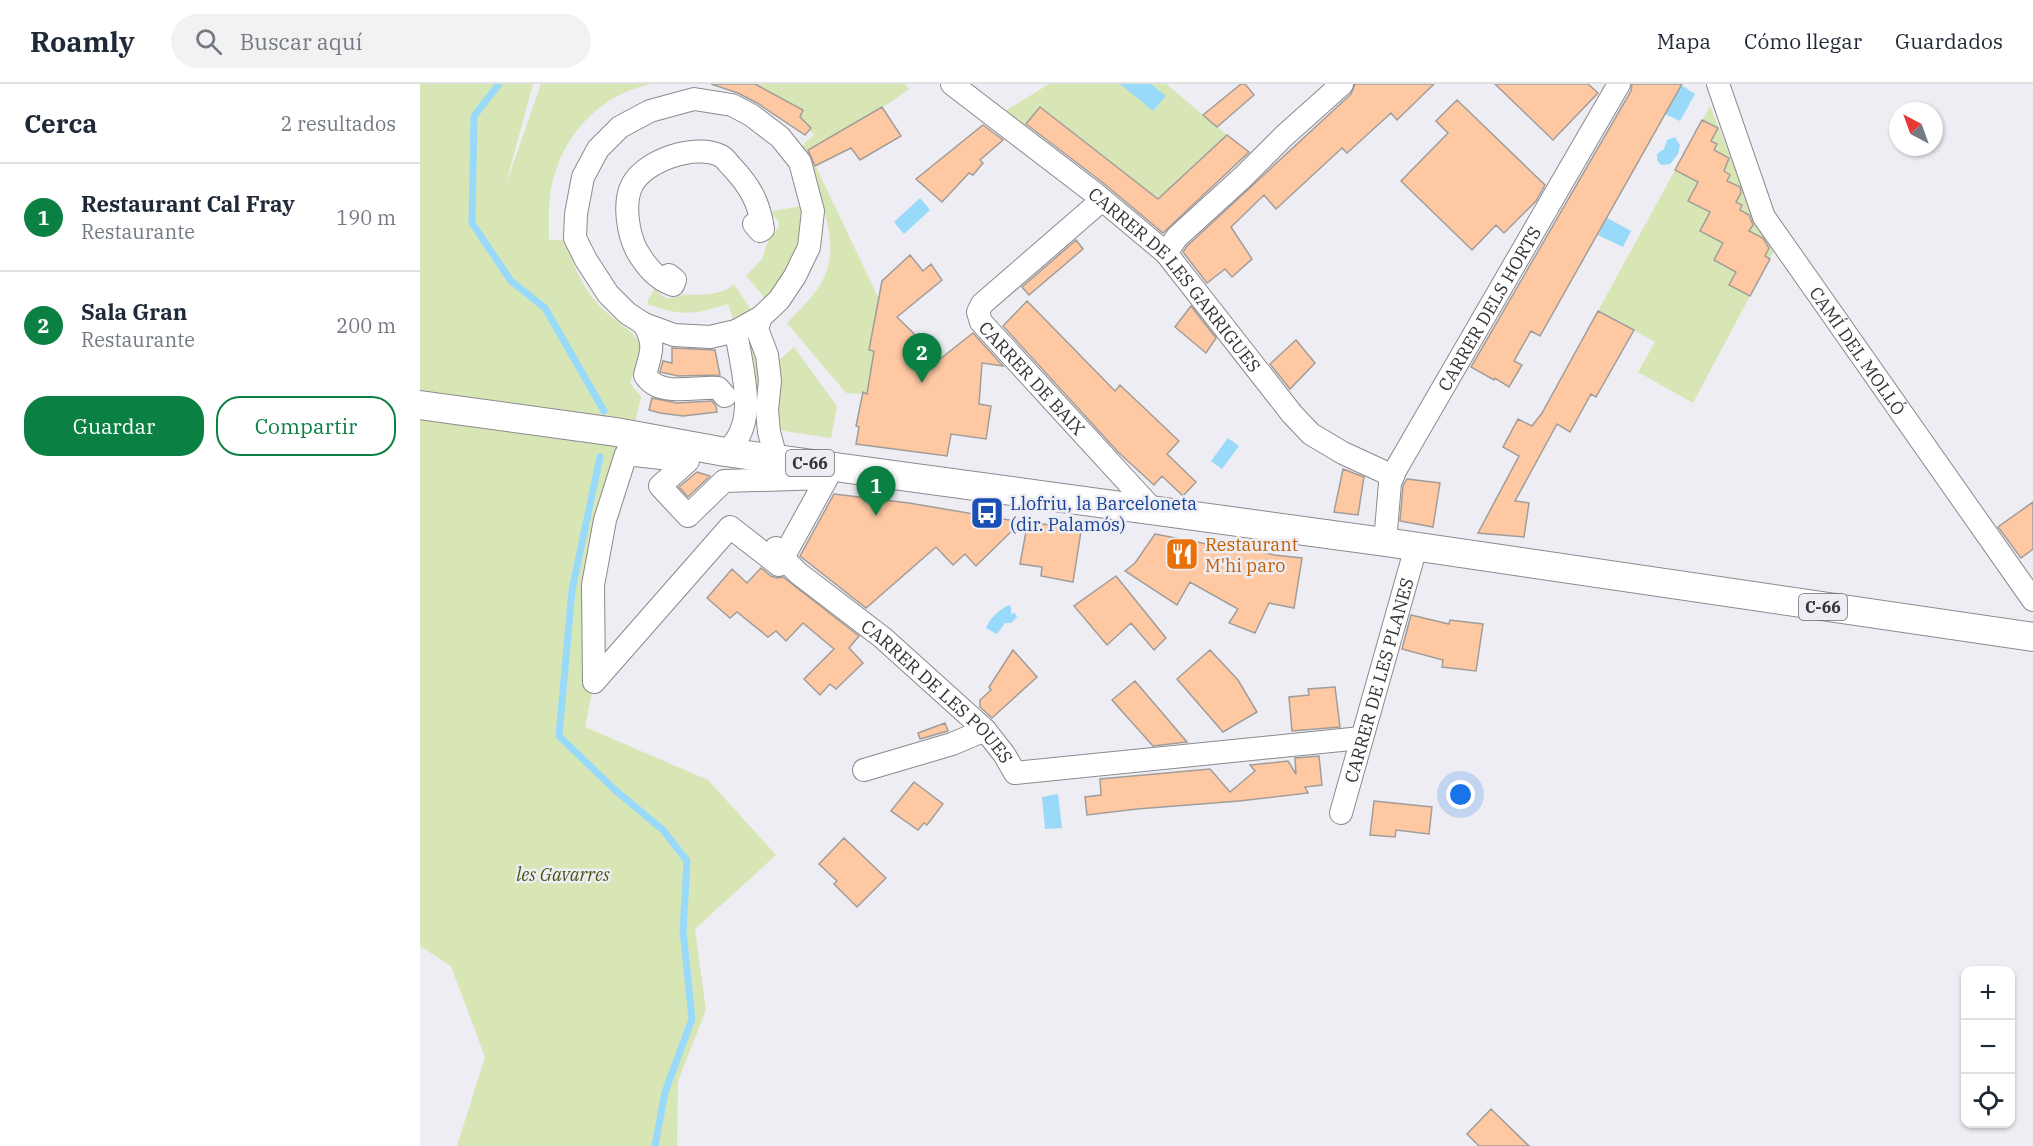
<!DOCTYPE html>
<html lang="es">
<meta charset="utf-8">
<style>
body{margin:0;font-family:"IBM Plex Serif",serif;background:#f2f2f3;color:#1f2937}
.controls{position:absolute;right:18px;bottom:18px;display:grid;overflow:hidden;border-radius:12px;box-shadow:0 2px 4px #0004}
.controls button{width:54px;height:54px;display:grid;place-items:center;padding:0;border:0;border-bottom:2px solid #e0e1e3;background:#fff;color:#1f2937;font:30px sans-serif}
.compass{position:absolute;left:1469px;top:18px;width:54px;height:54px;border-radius:50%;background:#fff;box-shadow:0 2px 4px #0004;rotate:319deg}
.you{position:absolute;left:1041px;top:711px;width:21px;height:21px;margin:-15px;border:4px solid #fff;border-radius:50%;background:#1a73e8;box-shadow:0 0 0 9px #1a73e833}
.badge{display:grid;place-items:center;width:39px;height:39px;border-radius:50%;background:#0b8043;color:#fff;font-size:20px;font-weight:700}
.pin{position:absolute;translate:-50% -50px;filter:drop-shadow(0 2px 3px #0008)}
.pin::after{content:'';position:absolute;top:32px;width:21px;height:18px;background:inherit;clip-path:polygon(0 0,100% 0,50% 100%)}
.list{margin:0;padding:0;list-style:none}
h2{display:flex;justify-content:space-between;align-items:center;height:78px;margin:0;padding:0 24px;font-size:26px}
h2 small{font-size:20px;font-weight:400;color:#747a83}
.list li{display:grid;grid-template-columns:39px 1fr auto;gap:18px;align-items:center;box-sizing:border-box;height:108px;padding:0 24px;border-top:2px solid #e0e1e3}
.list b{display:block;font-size:22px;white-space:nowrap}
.list p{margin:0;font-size:20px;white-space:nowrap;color:#747a83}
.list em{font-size:20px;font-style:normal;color:#747a83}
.actions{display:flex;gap:12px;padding:18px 24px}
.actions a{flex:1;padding:14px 0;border:2px solid #0b8043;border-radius:24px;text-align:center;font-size:21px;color:#0b8043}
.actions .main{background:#0b8043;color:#fff}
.icon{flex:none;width:33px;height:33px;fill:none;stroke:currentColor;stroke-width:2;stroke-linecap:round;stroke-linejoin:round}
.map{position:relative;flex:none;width:1613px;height:1062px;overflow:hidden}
header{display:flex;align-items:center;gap:36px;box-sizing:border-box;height:84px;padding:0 30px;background:#fff;border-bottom:2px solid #e0e1e3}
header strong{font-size:28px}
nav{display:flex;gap:33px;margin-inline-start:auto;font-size:21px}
.search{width:420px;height:54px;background:#f2f2f3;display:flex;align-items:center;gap:15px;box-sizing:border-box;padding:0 21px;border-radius:33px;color:#747a83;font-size:22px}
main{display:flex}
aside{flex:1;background:#fff}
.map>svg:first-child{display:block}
.green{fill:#d8e6b6}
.water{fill:#99dafb}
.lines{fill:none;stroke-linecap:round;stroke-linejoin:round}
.stream{stroke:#99dafb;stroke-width:7}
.building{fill:#fec8a3;stroke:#a29d99;stroke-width:1.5}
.minor-casing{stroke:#8a8a8f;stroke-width:24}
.major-casing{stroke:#8a8a8f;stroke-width:30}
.minor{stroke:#fff;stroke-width:22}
.major{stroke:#fff;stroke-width:28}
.labels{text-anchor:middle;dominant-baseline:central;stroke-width:5;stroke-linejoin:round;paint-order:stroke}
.shield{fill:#ededf3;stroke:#6c6c6f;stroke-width:1.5}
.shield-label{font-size:16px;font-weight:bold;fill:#343436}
.street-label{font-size:18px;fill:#343436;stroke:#ededf3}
.transit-label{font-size:18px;fill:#164399;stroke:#ededf3;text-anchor:start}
.food-label{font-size:18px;fill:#c56008;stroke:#ededf3;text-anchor:start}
.park-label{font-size:18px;font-style:italic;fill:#4a5719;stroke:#ededf3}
</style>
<header>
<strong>Roamly</strong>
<div class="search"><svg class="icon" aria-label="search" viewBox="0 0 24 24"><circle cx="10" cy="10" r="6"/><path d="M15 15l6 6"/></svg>Buscar aquí</div>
<nav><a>Mapa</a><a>Cómo llegar</a><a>Guardados</a></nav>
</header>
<main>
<aside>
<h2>Cerca<small>2 resultados</small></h2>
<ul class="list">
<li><span class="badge">1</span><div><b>Restaurant Cal Fray</b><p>Restaurante</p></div><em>190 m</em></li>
<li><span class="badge">2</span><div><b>Sala Gran</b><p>Restaurante</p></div><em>200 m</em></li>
</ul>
<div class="actions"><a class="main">Guardar</a><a>Compartir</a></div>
</aside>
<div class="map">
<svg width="1613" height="1062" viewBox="0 0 1613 1062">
<rect width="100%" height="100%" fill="#ededf3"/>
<path class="green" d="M0 0H113L85 103 121 0H231C179 11 141 52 131 105 128 121 129 139 129 156H145C155 185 163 207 186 228 196 237 221 252 221 264 222 274 213 289 210 299L221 313 215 338 185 435 174 599 165 643 288 696 356 771 275 845 286 926 258 997 257 1062H37L65 973 31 882 0 862Z
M334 0H485L489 5 471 18 388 66 459 215 454 267 447 310 426 309 367 239C380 225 398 209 405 191 422 151 394 103 381 66L384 60 394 51 359 13Z
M629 0H746L807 51 760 94 759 132 620 23 603 45 582 29Z
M1290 22 1333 128 1355 165 1273 319 1218 288 1235 258 1178 227Z
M382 122C381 160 373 187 345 214L326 192 342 175 348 157 359 143 358 136 352 131 353 127Z
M314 200 331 226 313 235 308 220C273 231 264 232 229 221L227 218 235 204C239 208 241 212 246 214 252 215 258 212 264 211 282 210 299 213 314 200Z
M328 256 333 258 341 292 374 263 417 322 411 354 357 346 339 326 335 336 332 301 292 337 333 300Z"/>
<path class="water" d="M700 0H731L746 12 733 27Z
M1261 1 1275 10 1260 37 1245 30Z
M1255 53 1260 61 1258 70 1250 80 1241 81 1237 76V70L1244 65 1247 56Z
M500 114 510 126 484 150 474 138Z
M1187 134 1211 147 1203 163 1178 151Z
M808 354 819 362 802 385 791 377Z
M589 521 591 523V530L595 529 597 533 591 539H585L577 550 566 544C570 534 579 526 589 521Z
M638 710 642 744 625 745 622 713Z"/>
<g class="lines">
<path class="stream" d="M79 0 54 32 52 139 91 197 125 224 184 327
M180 373 152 506 139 652 195 706 243 746 267 777 263 847 272 935 245 1008 235 1062"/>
</g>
<path class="building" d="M291 0H335L383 26 380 33 391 44 385 51 337 19 318 9Z
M821 0H825L834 11 797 43 783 31Z
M935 0H1014L977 36 971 29 927 69 922 64 856 125 844 111 811 143 832 175 812 193 805 185 787 199 763 168 767 162 931 10Z
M1075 0H1168L1178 9 1133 56Z
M1212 0H1262L1120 252 1111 247 1094 277 1102 281 1089 303 1075 294 1074 296 1051 283 1211 7Z
M1037 16 1125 101 1116 117 1084 149 1076 141 1052 166 981 97 1028 49 1016 37Z
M462 23 481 52 440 76 431 64 395 82 388 66Z
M620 23 738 115 807 51 829 68 743 149 682 98 606 40Z
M1282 36 1298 44 1291 57 1297 60 1294 66 1309 74 1304 87 1310 91 1307 97 1320 103 1321 109 1316 118 1322 121 1320 126 1329 131 1333 141 1329 147 1343 154 1349 164 1345 172 1350 175 1330 212 1309 201 1316 188 1294 176 1303 159 1280 147 1290 128 1268 117 1278 98 1255 86Z
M563 41 583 56 560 76 563 79 553 91 549 89 522 118 496 95Z
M656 156 663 165 609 211 602 203Z
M490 171 503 187 511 180 522 196 477 233 520 275 553 249 583 282 562 279 559 320 571 322 566 355 531 350 527 372 436 360 439 343 436 342 443 308 447 310 454 267 449 266 462 197Z
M607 217 695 307 700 301 759 357 747 370 776 398 763 412 742 392 734 401 698 368 583 242Z
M771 222 796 254 786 269 755 243Z
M1178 227 1214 246 1176 313 1171 310 1150 348 1137 340 1095 417 1109 419 1104 453 1058 449 1099 372 1083 363 1098 335 1112 342 1122 329Z
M876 256 895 279 870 305 850 280Z
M252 264 295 266 300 291 258 292 240 288 243 277 252 279Z
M232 314 257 319 292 317 296 322 297 328 263 332 240 329 229 326Z
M923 385 944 393 938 431 914 428Z
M277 388 290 392 268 413 259 403Z
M987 395 1020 399 1013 443 980 437 983 402Z
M414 410 489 419 601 438 556 482 545 470 533 481 516 463 446 524 380 472Z
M1613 418V465L1601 474 1578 443Z
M608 437 661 447 653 498 621 492 622 483 600 480Z
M735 450 808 464 810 461 854 471 882 474 874 524 849 519 835 549 809 539 818 525 770 498 757 521 705 487 715 479Z
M341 484 351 492 357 494 363 493 439 552 429 564 443 579 416 605 410 600 400 611 384 595 414 565 383 539 366 557 356 547 348 553 317 528 310 534 287 514 312 485 327 499Z
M696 492 746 554 734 566 711 539 687 561 654 522Z
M991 531 1029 540 1030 536 1063 540 1056 587 1022 583 1023 576 982 565Z
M593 566 617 593 572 634 560 623V616L571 606 569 603Z
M790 566 818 596 837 628 803 648 757 595Z
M715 597 767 658 733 662 692 616Z
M915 603 920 643 872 647 869 613 889 611 888 605Z
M525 639 528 647 500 655 498 649Z
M899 672 902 701 885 703 888 709 819 717 717 725 667 731 665 713 681 711 680 695 790 685 810 708 835 687 830 681 868 677 876 690 875 674Z
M494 698 523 720 507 741 504 739 498 746 471 727Z
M954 717 1012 723 1009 750 976 746 975 753 950 751Z
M424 754 466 794 437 823 414 800 417 797 399 780Z
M1071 1025 1109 1062H1059L1047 1050Z"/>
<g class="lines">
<defs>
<g id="minor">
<path id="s1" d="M532 0 673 108 746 169 872 330 891 350 923 369 973 392"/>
<path id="s2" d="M1298 0 1344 133 1613 516"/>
<path id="s3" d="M682 116 562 220 558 228 561 238 735 428"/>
<path d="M746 169 757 153 823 93 864 52 922 0"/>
<path d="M249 191 255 196 253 201C236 195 226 182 217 167 208 150 203 119 212 101 225 76 276 59 301 72 305 74 308 79 311 82 330 102 339 118 343 145L340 147 334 140"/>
<path d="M341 233 316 247 290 253 254 251 224 240 207 229 188 210 166 176 155 154 156 130 163 93 178 65 200 43 230 27 274 15 312 21 331 31 360 53 380 78 393 127 389 163 375 192 359 216 341 233 337 245 347 271 350 297 347 326 349 348 356 374"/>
<path d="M224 240C236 262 231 268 225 291 239 314 275 302 298 304L305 312"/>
<path d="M305 368C341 341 321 284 316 247"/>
<path d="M206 370 268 377 240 402 268 432 304 397 407 394 359 481 310 443 174 598 173 501 185 436Z"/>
<path id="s4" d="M965 458 970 399 976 385 1199 0"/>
<path id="s5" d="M356 464 355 466 378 489 463 554 565 646 584 670 595 689 941 654"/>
<path d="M444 686 532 660 565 646"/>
<path id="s6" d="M921 729 996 463"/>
</g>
<path id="major" d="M0 321 196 348 305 368 965 458 1613 553"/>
</defs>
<use href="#minor" class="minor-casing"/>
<use href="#major" class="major-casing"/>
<use href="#minor" class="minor"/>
<use href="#major" class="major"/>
</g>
<defs>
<symbol id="bus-square" viewBox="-11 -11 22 22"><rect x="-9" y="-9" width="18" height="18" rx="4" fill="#1a4fb4" stroke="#ededf3"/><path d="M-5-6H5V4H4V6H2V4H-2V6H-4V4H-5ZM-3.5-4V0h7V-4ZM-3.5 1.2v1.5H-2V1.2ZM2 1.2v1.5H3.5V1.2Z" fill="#fff"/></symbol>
<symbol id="restaurant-square" viewBox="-11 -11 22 22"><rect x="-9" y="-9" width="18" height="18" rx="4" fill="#e8710a" stroke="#ededf3"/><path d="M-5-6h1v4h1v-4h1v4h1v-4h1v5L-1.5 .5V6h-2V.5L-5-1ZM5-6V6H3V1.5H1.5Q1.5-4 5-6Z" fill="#fff"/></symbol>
</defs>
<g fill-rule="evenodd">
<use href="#bus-square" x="548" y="410" width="38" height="38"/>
<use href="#restaurant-square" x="743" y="451" width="38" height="38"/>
</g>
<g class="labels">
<g class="shield">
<rect x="366" y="366" width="48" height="26" rx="4.5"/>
<rect x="1379" y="510" width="48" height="26" rx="4.5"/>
</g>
<g class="shield-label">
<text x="390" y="379">C-66</text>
<text x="1403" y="523">C-66</text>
</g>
<g class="street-label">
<text stroke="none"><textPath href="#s1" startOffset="298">CARRER DE LES GARRIGUES</textPath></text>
<text stroke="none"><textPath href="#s4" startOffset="260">CARRER DELS HORTS</textPath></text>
<text stroke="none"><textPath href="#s2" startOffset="304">CAMÍ DEL MOLLÓ</textPath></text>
<text stroke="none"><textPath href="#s3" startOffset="254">CARRER DE BAIX</textPath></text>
<text stroke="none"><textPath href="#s6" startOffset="138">CARRER DE LES PLANES</textPath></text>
<text stroke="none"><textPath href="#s5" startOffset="218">CARRER DE LES POUES</textPath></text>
</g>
<g class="transit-label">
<text x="590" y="419">Llofriu, la Barceloneta<tspan x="590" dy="21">(dir. Palamós)</tspan></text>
</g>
<g class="food-label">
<text x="785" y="460">Restaurant<tspan x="785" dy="21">M'hi paro</tspan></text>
</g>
<g class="park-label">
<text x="143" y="790">les Gavarres</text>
</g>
</g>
</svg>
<div class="controls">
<button>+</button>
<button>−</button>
<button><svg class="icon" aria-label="locate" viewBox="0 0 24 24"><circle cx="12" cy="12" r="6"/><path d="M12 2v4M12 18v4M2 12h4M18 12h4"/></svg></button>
</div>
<svg class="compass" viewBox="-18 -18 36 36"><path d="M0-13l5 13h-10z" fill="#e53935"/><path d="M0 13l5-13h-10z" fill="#747a83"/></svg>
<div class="you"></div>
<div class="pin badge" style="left:456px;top:432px">1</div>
<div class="pin badge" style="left:502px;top:299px">2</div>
</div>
</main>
